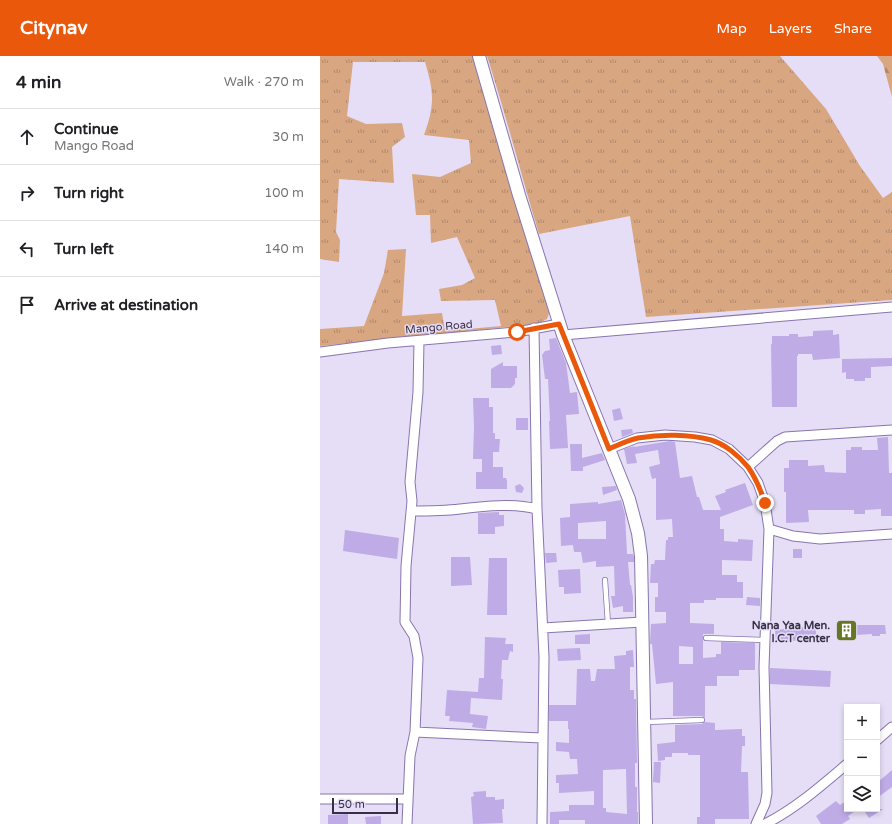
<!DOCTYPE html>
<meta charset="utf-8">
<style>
body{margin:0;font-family:"Varela Round",sans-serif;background:#f6f6f6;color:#202124}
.controls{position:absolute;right:12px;bottom:12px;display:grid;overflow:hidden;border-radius:0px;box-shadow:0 2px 6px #0003}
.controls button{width:36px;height:36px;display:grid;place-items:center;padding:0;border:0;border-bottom:1px solid #e0e0e0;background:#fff;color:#202124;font:20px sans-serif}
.scale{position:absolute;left:12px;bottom:10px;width:66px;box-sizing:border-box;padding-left:4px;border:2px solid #372f47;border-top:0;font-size:11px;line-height:14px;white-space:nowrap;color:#372f47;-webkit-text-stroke:3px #e5def6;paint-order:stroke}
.stop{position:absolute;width:12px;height:12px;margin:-9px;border:3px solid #ea580c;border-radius:50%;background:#fff}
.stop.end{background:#ea580c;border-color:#fff;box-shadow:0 1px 4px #0008}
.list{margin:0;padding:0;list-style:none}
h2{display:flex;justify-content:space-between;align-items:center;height:52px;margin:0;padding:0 16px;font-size:17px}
h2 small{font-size:13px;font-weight:400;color:#757577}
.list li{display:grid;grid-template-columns:26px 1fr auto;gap:12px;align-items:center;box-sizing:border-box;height:56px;padding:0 16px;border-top:1px solid #e0e0e0}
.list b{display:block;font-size:15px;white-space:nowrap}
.list p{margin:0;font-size:13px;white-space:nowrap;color:#757577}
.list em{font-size:13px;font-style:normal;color:#757577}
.icon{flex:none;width:22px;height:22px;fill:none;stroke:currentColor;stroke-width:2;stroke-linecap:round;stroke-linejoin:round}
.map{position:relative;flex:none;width:572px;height:768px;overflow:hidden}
header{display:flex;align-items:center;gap:24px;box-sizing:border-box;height:56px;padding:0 20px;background:#ea580c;color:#fff}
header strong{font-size:19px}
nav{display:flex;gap:22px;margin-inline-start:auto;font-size:14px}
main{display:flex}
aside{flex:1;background:#fff}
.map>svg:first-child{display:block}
.grass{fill:url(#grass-tufts)}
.forest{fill:url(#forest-firs)}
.building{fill:#bfabe6;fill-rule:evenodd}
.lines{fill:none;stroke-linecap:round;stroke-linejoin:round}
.lane-casing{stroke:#8875ad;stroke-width:6}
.street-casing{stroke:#8875ad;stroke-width:11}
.secondary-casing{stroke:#8875ad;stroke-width:14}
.lane{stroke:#fff;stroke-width:4.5}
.street{stroke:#fff;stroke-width:9}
.secondary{stroke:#fff;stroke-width:12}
.route{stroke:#ea580c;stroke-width:5}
.labels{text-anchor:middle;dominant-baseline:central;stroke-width:3;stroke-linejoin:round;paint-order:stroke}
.street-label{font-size:11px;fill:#372f47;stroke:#e5def6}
.poi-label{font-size:11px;font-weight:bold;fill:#372f47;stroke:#e5def6;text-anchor:end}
</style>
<header>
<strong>Citynav</strong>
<nav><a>Map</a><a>Layers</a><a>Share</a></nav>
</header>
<main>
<aside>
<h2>4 min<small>Walk · 270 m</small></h2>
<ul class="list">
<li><svg class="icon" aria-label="ahead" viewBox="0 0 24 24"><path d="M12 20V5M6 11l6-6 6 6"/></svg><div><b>Continue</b><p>Mango Road</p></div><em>30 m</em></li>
<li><svg class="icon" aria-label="right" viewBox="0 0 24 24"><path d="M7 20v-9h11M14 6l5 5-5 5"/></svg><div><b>Turn right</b></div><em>100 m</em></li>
<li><svg class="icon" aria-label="left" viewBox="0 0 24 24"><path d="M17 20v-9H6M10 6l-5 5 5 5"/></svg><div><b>Turn left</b></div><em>140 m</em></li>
<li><svg class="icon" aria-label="arrive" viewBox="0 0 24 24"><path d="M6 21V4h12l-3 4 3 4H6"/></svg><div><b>Arrive at destination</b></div></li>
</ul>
</aside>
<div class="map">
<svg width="572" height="768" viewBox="0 0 572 768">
<defs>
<pattern id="grass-tufts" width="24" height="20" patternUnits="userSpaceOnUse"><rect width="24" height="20" fill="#d8a781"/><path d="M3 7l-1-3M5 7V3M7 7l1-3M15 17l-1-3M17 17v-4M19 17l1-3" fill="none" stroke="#b0886b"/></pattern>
<pattern id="forest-firs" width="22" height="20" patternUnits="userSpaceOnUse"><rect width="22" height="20" fill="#d8a781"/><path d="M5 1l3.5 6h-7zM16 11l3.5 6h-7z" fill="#b0886b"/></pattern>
</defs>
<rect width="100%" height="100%" fill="#e5def6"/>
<path class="grass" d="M0 0H154L196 150 230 254 227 263 217 268 0 290V273L44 270 64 217 68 194 86 193 82 260 122 257 125 275 181 270 175 244 121 245 119 233 142 229 155 222 137 181 111 187 110 159H96L92 118 120 121 151 107 149 84 104 79C115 49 114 36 105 6H33L27 60 46 68 82 67 85 81 72 91 74 127 19 123 16 176 20 184 19 206 0 203Z
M167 0H460L506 53 540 110 563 142 572 136V244L326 261 310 160 219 178C201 119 186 59 167 0Z"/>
<path class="forest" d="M557 0H572V41L563 8Z"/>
<path class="building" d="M513 274V279L519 278 520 302 493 304 492 298H478V300H477V351H452L451 288H452V280H469V278H478V281L493 280V275Z
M236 282 246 307 250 337 257 336 259 358 246 359 248 392 230 393 229 365H230L228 323H225L222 299 225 295 230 294 229 283Z
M181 289 182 298 172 299 171 290Z
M572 302V310L551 311V322H545V325H534V323H526V316L522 317V303Z
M183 306V310H197V322H195V328L191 332H171V313Z
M153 342H169V351H173V377H175V383H180L179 396H173V411H183V422H186L187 425V433H156V416H162V403H153L154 371Z
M300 352 303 363 294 365 292 354Z
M196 362H208V374H196Z
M312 373 313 377 302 381 301 374Z
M568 381 569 417H572V460H561V453L545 454V458H534V454H488L489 466 466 467V436H464V412H469V404H488V410L504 409 505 416 526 417V394H531V391H542V394H558L557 382Z
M350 385 355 386 360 422 372 420 377 441H379L383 454H401L395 440 406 436 405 434 425 427 433 449 400 461V473H404V485L418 486V483L433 484 432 505 402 504V519H417V526H423V542H396V544H384V547H370V567L394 568V578H383V602L396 601V598H401V586L435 587V614H419V620H397V630H385V662L382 660H353V626L336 628 332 588H330L331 568 346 567V556H335V541H338V527H330L331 508H334L335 504H345L346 484H348V481H353L352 463 336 464V422L332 423 329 411 340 408 338 394 315 398 317 407 307 408 304 393 314 390V391ZM359 590 373 591V608H359Z
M250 388H262V402L282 397 285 404 263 411V415H251Z
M200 428 204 432 202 437 196 436 195 430Z
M296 430 297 434 283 439 282 431Z
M301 444 305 458 307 498H313L314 501V506H308L310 529H311L313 541V556H303V550L293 552 291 540H295L294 510 276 511V505L263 507 261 496H254L253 489 241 490 240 462 250 461V448L278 446V448ZM286 465V483H258V467Z
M179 456V459H184V470L175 471V478H158V457Z
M25 474 79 482 77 503 23 495Z
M473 493H482V502H473Z
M225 497H236L237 506 226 507Z
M131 501H150L152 529 131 530Z
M169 502H187V559H167Z
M260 513 261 537 244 538V531H239L238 514Z
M427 541 440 542V550L426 549Z
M516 569H565L566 578H560V580H552V578L536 579V581L516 582Z
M495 570 497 583 456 586 455 574Z
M270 578V588H255V579Z
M165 581 186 582 185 588H193V596L190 595 188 604H182L181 623H183L182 644 151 642 150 658 168 660 166 673 152 671 153 667 129 665 130 660H125L127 634 158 636 159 622H164Z
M260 592 261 604 238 605 237 593Z
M313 594 314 611H310V634H314V643H316L317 707H315V731H317V756H318V768H265V764H239V768H230V756L249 755V749H274V735L239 737V727H236V719L258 718 257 703H250L249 696 236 695V686L249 687V673H248V665H229V649H256L257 613H270L271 625H275L277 613H295L294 600 306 599V595ZM306 713 307 758 286 756V752H283V714Z
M450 612 511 615 510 631 450 628Z
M385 666 395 667V674L422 673V680H425V690H422L421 716H428L429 763H395V768H377V761H380V699H368V697H352V701H345V704L338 705 337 688 355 686V669L382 668Z
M334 706H341L340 727 333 726Z
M572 714V731L557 742V727Z
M166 735V741H175V744L184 743V753H182L183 767 153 768 151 741 154 740 153 736Z
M527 744V753H538L528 760 530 763 522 768H501L496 760 516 745 520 749Z
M543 753H563L549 762Z
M28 758V768H8V759Z
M61 760V768H46L45 761Z"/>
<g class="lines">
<defs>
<path id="lane" d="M285 524 288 568
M386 582 445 584
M326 666 382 664"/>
<path id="street" d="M214 272 217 453 224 601 222 768
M243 279 572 251
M0 296 68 287 197 276 239 268
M289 393 317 382 345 379 375 381 392 384 409 393 428 411 438 427 445 447 449 473 444 611 447 737 445 748 436 768
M428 411 457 385 465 381 572 374
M91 455C108 455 124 455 140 453 166 450 192 447 217 453
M449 473 473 480 500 483 572 478
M223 572 322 566
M95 676 222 682
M557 684 572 671
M0 743H88
M87 768 90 700 95 676 98 602 94 580 85 566 86 510 92 445 90 426 98 336 99 285
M445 768C475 753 501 730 527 708"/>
<path id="secondary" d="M159 0 199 139 243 279 309 443 318 477 321 500 322 549 326 768"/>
</defs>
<use href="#lane" class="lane-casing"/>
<use href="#street" class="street-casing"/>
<use href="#secondary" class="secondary-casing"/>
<use href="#lane" class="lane"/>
<use href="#street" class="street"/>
<use href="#secondary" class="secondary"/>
</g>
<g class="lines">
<path class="route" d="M197 276 239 268 289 393C298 389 308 384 318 382 341 378 369 378 391 384 405 388 419 400 428 411 436 422 441 435 445 447"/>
</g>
<defs>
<symbol id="building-square" viewBox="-11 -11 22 22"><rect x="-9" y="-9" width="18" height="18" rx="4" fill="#677624" stroke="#e5def6"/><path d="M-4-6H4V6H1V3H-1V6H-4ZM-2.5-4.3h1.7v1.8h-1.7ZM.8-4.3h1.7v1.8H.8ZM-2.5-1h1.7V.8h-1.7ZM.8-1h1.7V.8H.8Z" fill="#fff"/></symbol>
</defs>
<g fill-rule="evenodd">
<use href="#building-square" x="514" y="562" width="25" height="25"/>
</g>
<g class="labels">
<g class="street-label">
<text transform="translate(119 271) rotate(-5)">Mango Road</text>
</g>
<g class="poi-label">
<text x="510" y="569">Nana Yaa Men.<tspan x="510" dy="13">I.C.T center</tspan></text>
</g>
</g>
</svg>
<div class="controls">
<button>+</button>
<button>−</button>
<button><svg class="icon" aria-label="layers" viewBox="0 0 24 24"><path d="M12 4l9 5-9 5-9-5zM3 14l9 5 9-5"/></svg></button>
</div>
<div class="scale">50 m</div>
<div class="stop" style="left:197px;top:276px"></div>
<div class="stop end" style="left:445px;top:447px"></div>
</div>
</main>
